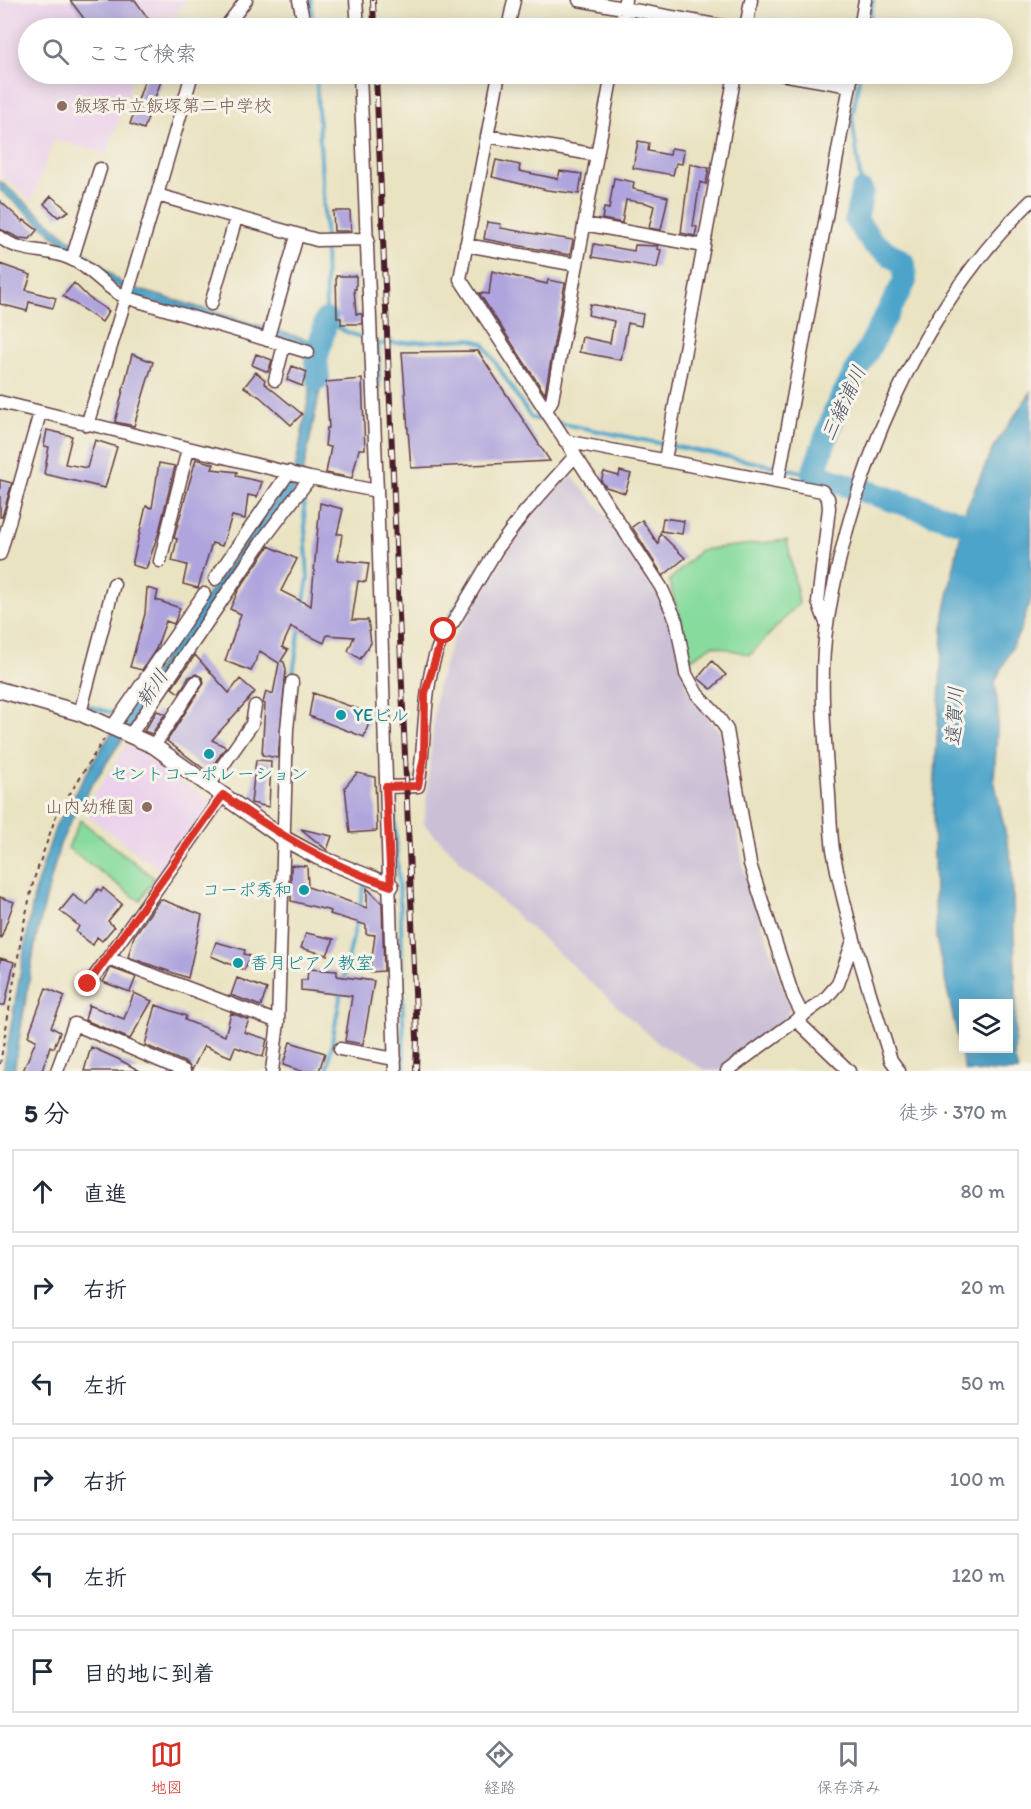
<!DOCTYPE html>
<html lang="ja">
<meta charset="utf-8">
<style>
body{margin:0;font-family:Itim,"Klee One",sans-serif;background:#f2f2f3;color:#1f2937}
.controls{position:absolute;right:18px;bottom:18px;display:grid;overflow:hidden;border-radius:0px;box-shadow:0 3px 15px #0003}
.controls button{width:54px;height:54px;display:grid;place-items:center;padding:0;border:0;border-bottom:2px solid #e0e1e3;background:#fff;color:#1f2937;font:30px sans-serif}
.stop{position:absolute;width:18px;height:18px;margin:-14px;border:4px solid #d93025;border-radius:50%;background:#fff}
.stop.end{background:#d93025;border-color:#fff;box-shadow:0 2px 6px #0008}
.list{margin:0;padding:0;list-style:none}
h2{display:flex;justify-content:space-between;align-items:center;height:78px;margin:0;padding:0 24px;font-size:26px}
h2 small{font-size:20px;font-weight:400;color:#747a83}
.list li{display:grid;grid-template-columns:39px 1fr auto;gap:18px;align-items:center;box-sizing:border-box;height:84px;margin:0 12px 12px;padding:0 12px;border:2px solid #e0e1e3;border-radius:0px}
.list b{display:block;font-size:22px;white-space:nowrap}
.list em{font-size:20px;font-style:normal;color:#747a83}
.icon{flex:none;width:33px;height:33px;fill:none;stroke:currentColor;stroke-width:2;stroke-linecap:round;stroke-linejoin:round}
.map{position:relative;flex:none;width:1031px;height:1071px;overflow:hidden}
.search{position:absolute;background:#fff;box-shadow:0 3px 15px #0003;left:18px;right:18px;top:18px;height:66px;display:flex;align-items:center;gap:15px;box-sizing:border-box;padding:0 21px;border-radius:33px;color:#747a83;font-size:22px}
.sheet{height:654px;background:#fff}
nav{display:flex;justify-content:space-around;align-items:center;box-sizing:border-box;height:84px;border-top:2px solid #e0e1e3;background:#fff;font-size:16px;color:#747a83}
nav a{display:grid;justify-items:center;gap:3px}
nav .on{color:#d93025}
.map>svg:first-child{display:block}
.built{fill:#ebd1eb}
.industrial{fill:#cbbfd5}
.green{fill:#86db9d;stroke:#687d64;stroke-width:1.5}
.water{fill:#4da4ca;stroke:#4c627a;stroke-width:1.5;fill-rule:evenodd}
.lines{fill:none;stroke-linecap:round;stroke-linejoin:round}
.stream{stroke:#4da4ca;stroke-width:4}
.river{stroke:#4da4ca;stroke-width:24}
.building{fill:#afa4dd}
.minor-casing{stroke:#623c42;stroke-width:15}
.tertiary-casing{stroke:#623c42;stroke-width:18}
.path{stroke:#623c42;stroke-width:2;stroke-dasharray:4.5 4.5;stroke-linecap:butt}
.minor{stroke:#fff;stroke-width:12}
.tertiary{stroke:#fff;stroke-width:15}
.rail-casing{stroke:#4a1f2b;stroke-width:6}
.rail{stroke:#f7f3e8;stroke-width:4;stroke-dasharray:11;stroke-linecap:butt}
.route{stroke:#d93025;stroke-width:8}
.education-dot{fill:#8d6e63;stroke:#f7f3e8;stroke-width:2}
.culture-dot{fill:#0f9aa8;stroke:#f7f3e8;stroke-width:2}
.labels{text-anchor:middle;dominant-baseline:central;stroke-width:6;stroke-linejoin:round;paint-order:stroke}
.education-label{font-size:18px;fill:#785e54;stroke:#f7f3e8;text-anchor:start}
.culture-label{font-size:18px;fill:#0d838f;stroke:#f7f3e8;text-anchor:start}
.water-label{font-size:20px;font-style:italic;fill:#4b546b;stroke:#f7f3e8}
</style>
<div class="map">
<svg width="1031" height="1071" viewBox="0 0 1031 1071">
<rect width="100%" height="100%" fill="#f7f3e8"/>
<filter id="ink" filterUnits="userSpaceOnUse"><feTurbulence type="fractalNoise" baseFrequency=".0167" numOctaves="2"/><feDisplacementMap in="SourceGraphic" scale="12" xChannelSelector="R" yChannelSelector="G"/><feConvolveMatrix kernelMatrix="1 2 1 2 8 2 1 2 1" color-interpolation-filters="sRGB"/></filter>
<filter id="wash" filterUnits="userSpaceOnUse"><feTurbulence type="fractalNoise" baseFrequency=".008" numOctaves="4" result="noise"/><feDisplacementMap in="SourceGraphic" scale="24" xChannelSelector="R" yChannelSelector="G"/><feGaussianBlur stdDeviation="1.35" result="paint"/><feColorMatrix in="noise" values="0 0 0 0 0 0 0 0 0 0 0 0 0 0 0 0 0 1.4 0 .05"/><feComposite in="paint" operator="in"/></filter>
<g filter="url(#wash)">
<rect width="100%" height="100%" fill="#eae3c2"/>
<path class="built" d="M0 0H187L165 28H28V74H134L107 154 54 139 32 201 0 174Z
M127 744 212 802 161 871 83 812Z"/>
<path class="industrial" d="M573 477 604 513 658 594 672 622 687 688 722 736 744 871 790 1007 784 1023 719 1071H707L659 1044 496 897 424 824 437 688 453 638 492 579 518 533 562 481Z"/>
<path class="green" d="M787 540 799 603 750 655 713 645 691 659 669 581 700 550Z
M80 820 154 878 140 901 68 848Z"/>
<path class="water" d="M0 181 124 285 315 342 322 348 319 368 323 376 301 482 123 738 78 806 60 844 36 938 14 1071H3L35 890 56 825 104 744 295 470 314 369V349L133 296 105 279 0 190Z
M1031 392V598L1021 629 995 682 998 712 994 780 1012 864 1016 998 1014 1058 1018 1071H965L936 938 933 812 944 615 966 509 994 446ZM964 1004H1008V1048H964Z"/>
<g class="lines">
<path class="stream" d="M311 0 313 28
M868 28 873 0
M316 74 325 230 326 320 342 330 378 344 469 339 483 343 531 418 548 421
M860 74 852 117 862 192
M378 344 379 386
M558 423 813 474
M303 607 308 579 303 492
M437 637 480 567
M292 681 300 626
M53 697 113 713
M391 759 393 783
M393 790 401 919 404 1071
M359 909 365 881
M343 982 357 919
M327 1071 341 992"/>
<path class="river" d="M862 192 856 220 873 243 904 264 905 281 836 409 813 474 975 527
M318 379 316 361 326 320"/>
</g>
<g id="blocks">
<path class="building" d="M70 0H135L152 24 145 28H91Z
M146 76 161 81 144 129 130 124Z
M638 141 649 143 648 151 670 155 671 148 684 150 682 164 676 163 673 175 633 168Z
M496 160 520 165 519 171 558 179 560 171 582 174 579 194 547 190 492 177Z
M690 164 709 168 706 184 700 182 693 226 697 227 695 236 681 233Z
M614 178 634 182 633 189 668 197 661 230 649 228 654 206 646 203 626 200 622 223 602 219 604 208 609 209Z
M51 196 69 211 58 217 44 204Z
M0 201 23 222 24 220 37 230 30 239 19 238 0 229Z
M333 211H350L351 231H334Z
M487 222 501 224 500 228 573 240 570 255 484 239Z
M594 244 634 251 635 245 658 246 657 249 661 250 657 268 592 257Z
M0 264 31 275 26 290 56 298 53 308 29 302 27 311 0 304Z
M492 271 547 284 548 280 565 283 545 394 479 293 489 294Z
M336 276H356V289H354L356 314H362V324H341V318H337Z
M74 283 89 298 109 311 102 322 63 296Z
M590 304 643 314 641 326 628 323 621 360 579 352 582 337 610 343 614 321 588 315Z
M478 351 550 461 411 468 402 352Z
M132 354 153 362 134 426 115 422Z
M256 354 272 360 268 372 252 365Z
M292 366 307 372 302 386 287 380Z
M256 372 265 380 264 383 302 414 291 425 260 397 244 387Z
M362 379 365 449H359L352 478 326 473 331 447 325 446 327 428H329L326 382Z
M47 430 72 436 65 464 87 468 95 440 117 447 105 488 44 474 49 447 44 446Z
M196 459 214 464 212 469 237 472 236 476 262 482 257 497 248 495 245 519 232 516 222 546 212 543 198 588 183 584 187 565 172 561 177 539 174 538Z
M159 463 175 466 159 532 146 569 132 565 146 506 152 508Z
M620 471 631 474 625 493 606 487 601 481 604 472 619 476Z
M0 480 12 483 2 517H0Z
M320 503 343 509 337 534H342L338 560 369 563 366 582 358 581 352 620H368L371 643 360 659 348 651 354 637 327 635 324 643 291 627 282 647 288 650 281 661 284 662 286 669 278 758 262 755 265 704 263 703 266 691 273 694 279 663 260 651 251 671 225 661 241 614 230 609 238 591 269 546 297 559 281 591 311 606Z
M663 518 684 521 682 534 661 531Z
M642 520 658 544 660 533 685 558 663 576 632 527Z
M147 588 158 591 156 600 180 608 174 624 166 621 156 649 142 670 130 667 145 614Z
M195 655 229 693 240 679 255 692 212 740 226 747 208 772 167 741 204 683 203 678 196 674 189 677 179 693 172 688Z
M712 661 726 675 711 689 698 678Z
M313 693 372 714 364 737 309 716Z
M157 711 165 714 152 734 144 731Z
M256 760 271 761 269 807 251 803Z
M357 773 375 777 377 831 350 833 345 787Z
M301 829 332 836 327 850Z
M291 865 307 866 308 887 367 908V888L382 903 384 971 370 972 375 935 366 934V925L330 914 331 911 291 901Z
M103 888 122 904 108 921 114 927 102 941 97 937 93 945 76 932 79 926 60 911 73 895 87 905 98 889 101 891Z
M0 897 14 902 1 938 0 937Z
M160 899 202 915 188 978 128 957 134 936Z
M306 933 334 939 327 955 301 948Z
M216 942 245 950 244 954 251 956 244 970 211 956Z
M0 958 14 962 5 1005H0Z
M111 968 136 977 130 992 103 982Z
M308 969 337 971V976L374 981 363 1044 345 1041 352 996 301 990V980H307Z
M237 978 267 989 261 1006 231 995Z
M46 988 65 996 51 1027 60 1032 54 1048 50 1046 42 1071H23L36 1040 28 1036Z
M134 993 152 1001 130 1039 85 1020 89 1005 124 1019Z
M156 1005 186 1016 185 1020 225 1036 231 1013 249 1020 244 1032 267 1039 263 1057 235 1047 231 1057 204 1046 192 1070 187 1063 145 1045Z
M290 1042 325 1053 319 1071H301L283 1065Z
M91 1047 118 1059 140 1071H84Z"/>
</g>
</g>
<g filter="url(#ink)">
<use href="#blocks" fill-opacity="0" stroke="#623c42" stroke-width="1.5"/>
<g class="lines">
<defs>
<path id="minor" d="M299 0 305 28
M356 0 358 28
M579 0 732 28
M225 28 246 0
M508 28 514 0
M620 28 625 0
M746 28 751 0
M860 28 865 0
M360 74 377 491 395 1071
M499 74 460 279 661 587 676 620 686 674 697 694 716 714 727 730 750 864 793 996 803 1016
M781 74 850 86
M487 136 597 155
M157 195 192 74
M584 224 704 246
M0 237C20 254 49 248 71 259 91 267 105 288 125 297L308 352
M466 245 577 265
M72 259 100 169
M211 304 236 218
M267 340 297 236
M275 380 284 345
M0 402 310 478 377 491
M546 411 552 400 612 74
M87 425 157 195 317 240 368 239
M565 441 822 491 828 498 829 508 818 602 827 625
M665 460 735 74
M778 481 852 74
M0 554 40 413
M160 561 188 449
M215 579 289 472
M80 713 114 584
M113 726 204 594
M131 734 265 537 310 478
M154 746 196 682
M209 785 252 724 255 706
M386 787 418 786C428 737 419 660 454 621L497 549 524 513 575 456
M108 958 223 795
M89 984 108 958 278 1022
M797 1021 849 1071
M340 1049 395 1059
M57 1071 74 1024 184 1071
M272 1071 278 1022 287 729 292 682
M727 1071 825 999 838 984 853 941
M899 1071 891 1060C869 990 846 922 833 850 830 828 830 804 828 781 824 729 819 675 827 624 851 470 918 311 1031 201"/>
<path id="tertiary" d="M0 690 80 713 154 746 283 838 318 857 391 886"/>
</defs>
<use href="#minor" class="minor-casing"/>
<use href="#tertiary" class="tertiary-casing"/>
<path class="path" d="M0 1064 23 927 34 879 56 816 104 739"/>
<use href="#minor" class="minor"/>
<use href="#tertiary" class="tertiary"/>
<defs>
<path id="rail" d="M373 0 374 28
M376 74 417 1038 416 1071"/>
</defs>
<use href="#rail" class="rail-casing"/>
<use href="#rail" class="rail"/>
</g>
</g>
<g class="lines" filter="url(#ink)">
<path class="route" d="M88 984 223 795C276 833 328 865 391 886L386 787 418 786 424 757 425 693 444 631"/>
</g>
<g class="education-dot">
<circle cx="62" cy="106" r="6"/>
<circle cx="147" cy="807" r="6"/>
</g>
<g class="culture-dot">
<circle cx="341" cy="715" r="6"/>
<circle cx="209" cy="754" r="6"/>
<circle cx="304" cy="890" r="6"/>
<circle cx="238" cy="963" r="6"/>
</g>
<g class="labels">
<g class="education-label">
<text x="74" y="106">飯塚市立飯塚第二中学校</text>
<text x="135" y="807" text-anchor="end">山内幼稚園</text>
</g>
<g class="culture-label">
<text x="353" y="715">YEビル</text>
<text x="209" y="774" text-anchor="middle">セントコーポレーション</text>
<text x="292" y="890" text-anchor="end">コーポ秀和</text>
<text x="250" y="963">香月ピアノ教室</text>
</g>
<g class="water-label">
<text transform="translate(843 403) rotate(-65)">三緒浦川</text>
<text transform="translate(152 688) rotate(-56)">新川</text>
<text transform="translate(954 716) rotate(-87)">遠賀川</text>
</g>
</g>
</svg>
<div class="controls">
<button><svg class="icon" aria-label="layers" viewBox="0 0 24 24"><path d="M12 4l9 5-9 5-9-5zM3 14l9 5 9-5"/></svg></button>
</div>
<div class="stop" style="left:444px;top:631px"></div>
<div class="stop end" style="left:88px;top:984px"></div>
<div class="search"><svg class="icon" aria-label="search" viewBox="0 0 24 24"><circle cx="10" cy="10" r="6"/><path d="M15 15l6 6"/></svg>ここで検索</div>
</div>
<section class="sheet">
<h2>5 分<small>徒歩 · 370 m</small></h2>
<ul class="list">
<li><svg class="icon" aria-label="ahead" viewBox="0 0 24 24"><path d="M12 20V5M6 11l6-6 6 6"/></svg><div><b>直進</b></div><em>80 m</em></li>
<li><svg class="icon" aria-label="right" viewBox="0 0 24 24"><path d="M7 20v-9h11M14 6l5 5-5 5"/></svg><div><b>右折</b></div><em>20 m</em></li>
<li><svg class="icon" aria-label="left" viewBox="0 0 24 24"><path d="M17 20v-9H6M10 6l-5 5 5 5"/></svg><div><b>左折</b></div><em>50 m</em></li>
<li><svg class="icon" aria-label="right" viewBox="0 0 24 24"><path d="M7 20v-9h11M14 6l5 5-5 5"/></svg><div><b>右折</b></div><em>100 m</em></li>
<li><svg class="icon" aria-label="left" viewBox="0 0 24 24"><path d="M17 20v-9H6M10 6l-5 5 5 5"/></svg><div><b>左折</b></div><em>120 m</em></li>
<li><svg class="icon" aria-label="arrive" viewBox="0 0 24 24"><path d="M6 21V4h12l-3 4 3 4H6"/></svg><div><b>目的地に到着</b></div></li>
</ul>
</section>
<nav>
<a class="on"><svg class="icon" aria-label="map" viewBox="0 0 24 24"><path d="M3 6l6-2 6 2 6-2v14l-6 2-6-2-6 2zM9 4v14M15 6v14"/></svg>地図</a>
<a><svg class="icon" aria-label="directions" viewBox="0 0 24 24"><path d="M12 3l9 9-9 9-9-9zM9 14v-3h6M13 9l2 2-2 2"/></svg>経路</a>
<a><svg class="icon" aria-label="saved" viewBox="0 0 24 24"><path d="M7 4h10v16l-5-4-5 4z"/></svg>保存済み</a>
</nav>
